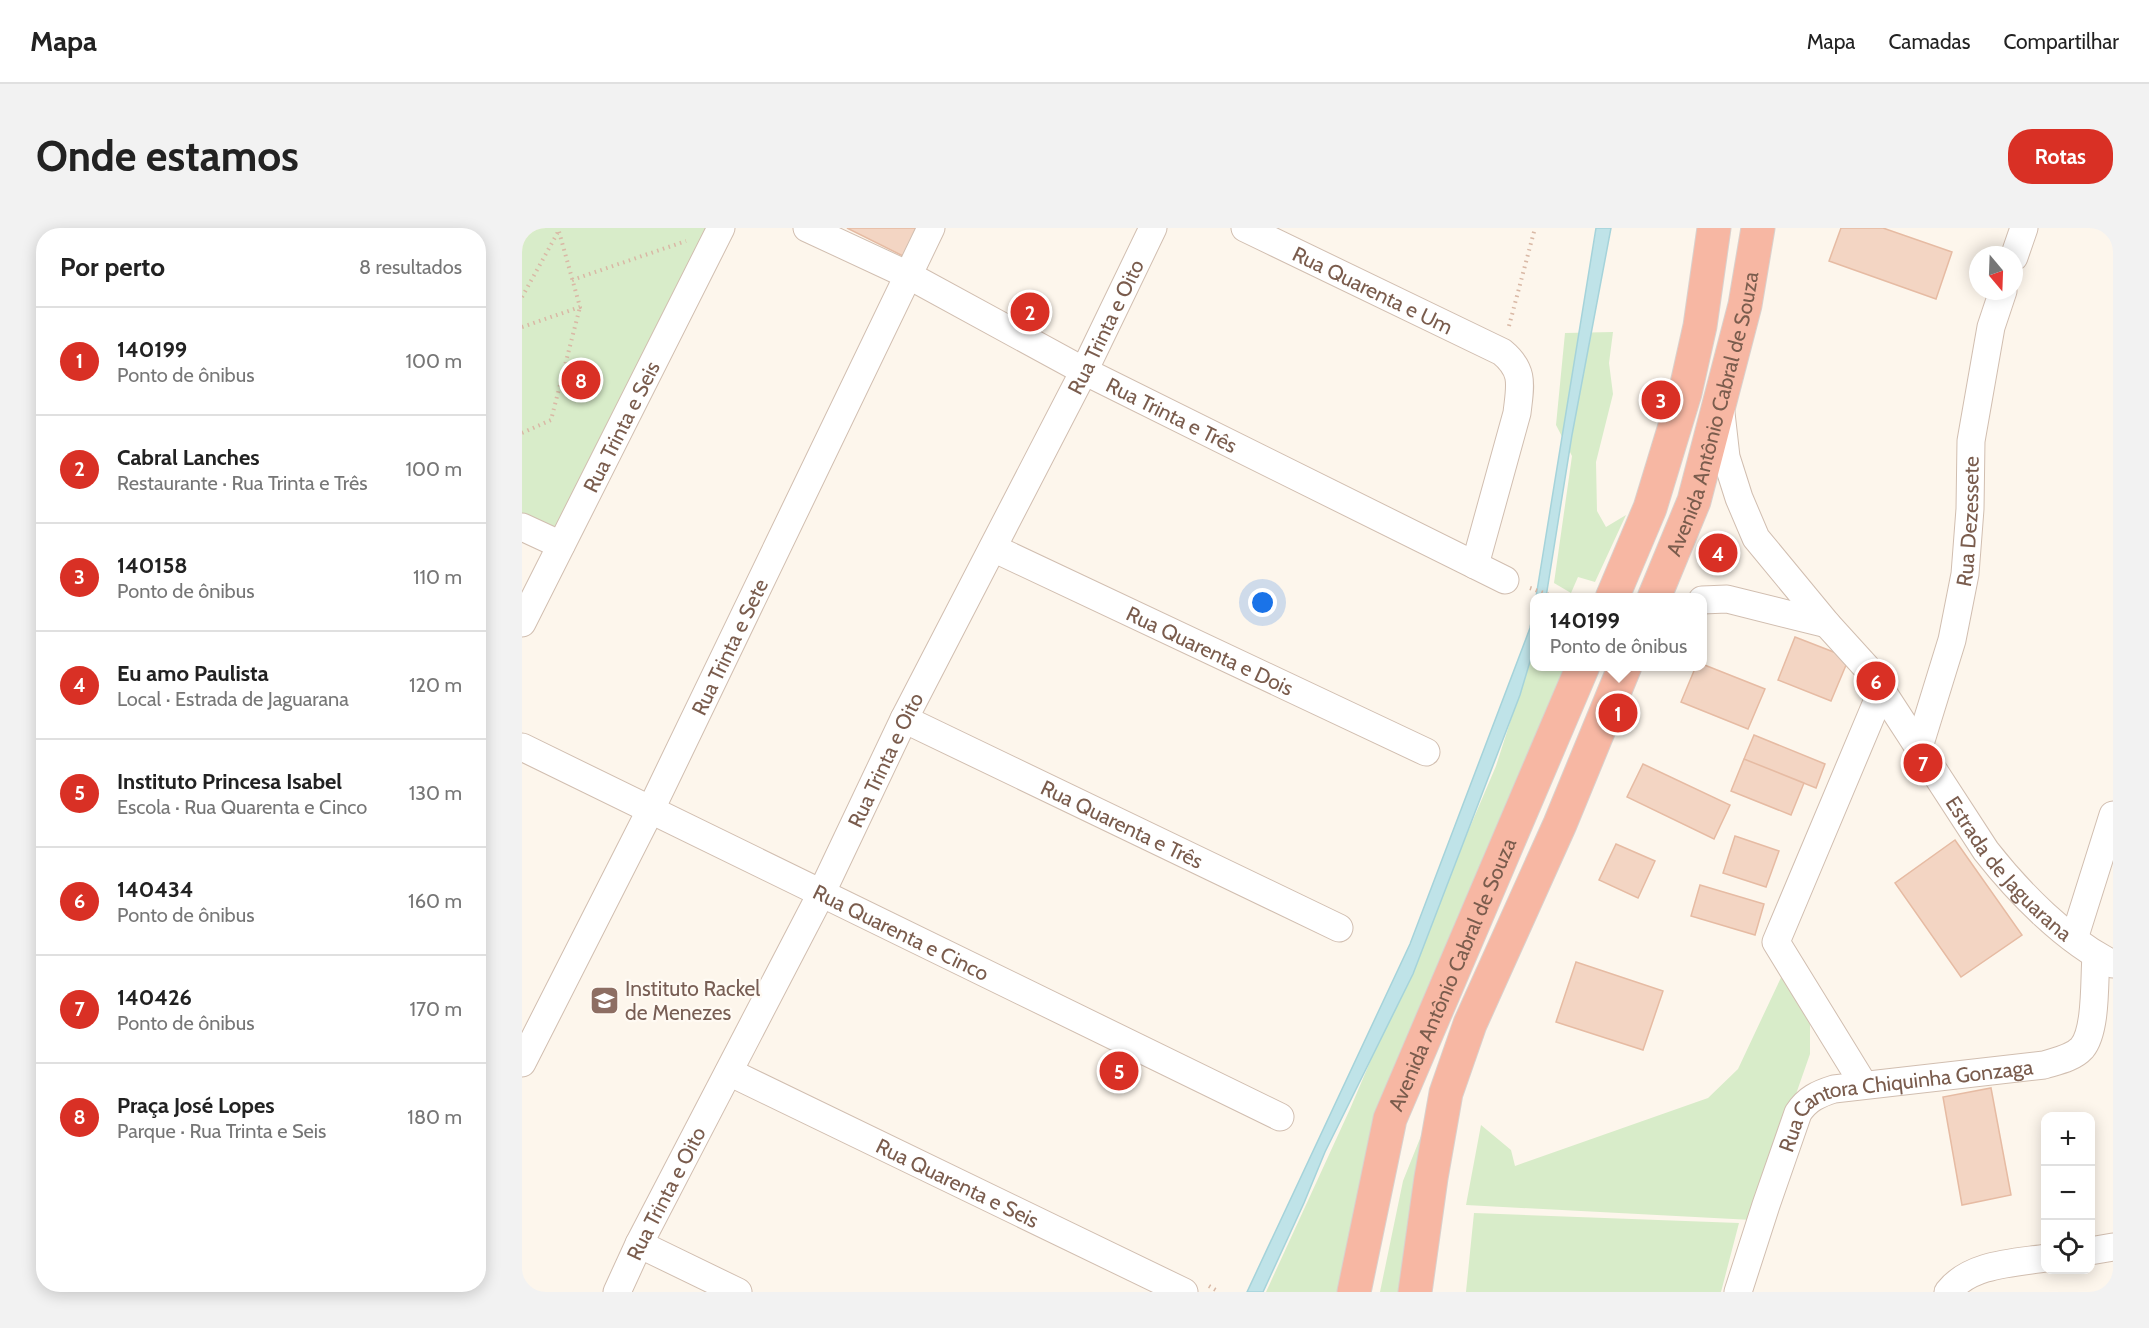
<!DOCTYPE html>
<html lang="pt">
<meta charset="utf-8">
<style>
body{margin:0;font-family:Cabin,sans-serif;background:#f2f2f2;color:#222}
.controls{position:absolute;right:18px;bottom:18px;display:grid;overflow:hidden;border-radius:12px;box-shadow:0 3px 15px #0003}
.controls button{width:54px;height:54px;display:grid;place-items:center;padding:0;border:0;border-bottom:2px solid #e0e0e0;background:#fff;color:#222;font:30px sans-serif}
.compass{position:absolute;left:1447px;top:18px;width:54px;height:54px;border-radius:50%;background:#fff;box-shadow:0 3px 15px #0003;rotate:161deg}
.you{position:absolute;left:741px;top:375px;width:21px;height:21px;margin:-15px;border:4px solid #fff;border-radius:50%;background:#1a73e8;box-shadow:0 0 0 9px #1a73e833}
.badge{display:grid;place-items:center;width:39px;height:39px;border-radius:50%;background:#d93025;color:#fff;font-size:20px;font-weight:700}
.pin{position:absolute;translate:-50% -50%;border:3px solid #fff;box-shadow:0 2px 6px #0006}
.popup{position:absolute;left:1008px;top:365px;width:177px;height:78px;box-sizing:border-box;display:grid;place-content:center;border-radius:12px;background:#fff;filter:drop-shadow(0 2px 4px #0005);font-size:20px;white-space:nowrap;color:#767676}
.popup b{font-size:22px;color:#222}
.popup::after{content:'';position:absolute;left:50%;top:100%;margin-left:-12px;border:12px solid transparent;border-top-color:#fff}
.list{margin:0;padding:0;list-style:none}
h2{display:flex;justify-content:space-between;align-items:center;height:78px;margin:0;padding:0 24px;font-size:26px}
h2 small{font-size:20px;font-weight:400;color:#767676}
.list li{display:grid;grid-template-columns:39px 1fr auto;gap:18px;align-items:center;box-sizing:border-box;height:108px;padding:0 24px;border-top:2px solid #e0e0e0}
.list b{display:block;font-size:22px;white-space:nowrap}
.list p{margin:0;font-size:20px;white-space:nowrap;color:#767676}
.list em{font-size:20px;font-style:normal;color:#767676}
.icon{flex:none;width:33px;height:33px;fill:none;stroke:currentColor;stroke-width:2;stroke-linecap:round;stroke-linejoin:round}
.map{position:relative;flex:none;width:1591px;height:1064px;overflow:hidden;border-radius:24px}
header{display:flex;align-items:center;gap:36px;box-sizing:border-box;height:84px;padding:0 30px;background:#fff;border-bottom:2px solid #e0e0e0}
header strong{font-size:28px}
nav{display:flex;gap:33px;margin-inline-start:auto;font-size:21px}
.intro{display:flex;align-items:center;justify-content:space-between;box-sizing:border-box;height:144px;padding:0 36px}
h1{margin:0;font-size:42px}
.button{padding:15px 27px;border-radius:24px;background:#d93025;color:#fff;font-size:21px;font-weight:700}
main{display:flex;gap:36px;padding:0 36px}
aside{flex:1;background:#fff;border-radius:24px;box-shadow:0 3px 15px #0003}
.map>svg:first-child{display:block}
.green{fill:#d8ecc9}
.water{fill:#bfe3e8;stroke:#a5d3da;stroke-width:1.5}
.building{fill:#f3d5c3;stroke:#e6bba3;stroke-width:1.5}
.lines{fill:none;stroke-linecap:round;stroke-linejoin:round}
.minor-casing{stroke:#d1beb0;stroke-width:29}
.highway-casing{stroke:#dad1cd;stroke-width:35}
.path{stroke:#d9b8a5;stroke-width:4;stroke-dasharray:1.5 4.5;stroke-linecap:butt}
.minor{stroke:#fff;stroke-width:27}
.highway{stroke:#f7b7a3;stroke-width:33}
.labels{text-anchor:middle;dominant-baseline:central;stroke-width:4.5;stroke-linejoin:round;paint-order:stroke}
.street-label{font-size:21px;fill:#7a5c4d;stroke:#fffaf3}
.education-label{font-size:21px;fill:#785e54;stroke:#fffaf3;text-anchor:start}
</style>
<header>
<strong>Mapa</strong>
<nav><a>Mapa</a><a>Camadas</a><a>Compartilhar</a></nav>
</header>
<div class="intro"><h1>Onde estamos</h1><a class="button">Rotas</a></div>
<main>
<aside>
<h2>Por perto<small>8 resultados</small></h2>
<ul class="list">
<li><span class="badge">1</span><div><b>140199</b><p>Ponto de ônibus</p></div><em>100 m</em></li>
<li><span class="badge">2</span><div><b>Cabral Lanches</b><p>Restaurante · Rua Trinta e Três</p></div><em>100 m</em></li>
<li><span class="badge">3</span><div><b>140158</b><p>Ponto de ônibus</p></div><em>110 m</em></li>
<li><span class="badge">4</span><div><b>Eu amo Paulista</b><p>Local · Estrada de Jaguarana</p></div><em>120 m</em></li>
<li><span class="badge">5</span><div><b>Instituto Princesa Isabel</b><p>Escola · Rua Quarenta e Cinco</p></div><em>130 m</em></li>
<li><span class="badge">6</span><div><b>140434</b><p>Ponto de ônibus</p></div><em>160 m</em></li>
<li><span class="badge">7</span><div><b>140426</b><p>Ponto de ônibus</p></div><em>170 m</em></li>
<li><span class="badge">8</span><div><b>Praça José Lopes</b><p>Parque · Rua Trinta e Seis</p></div><em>180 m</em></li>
</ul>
</aside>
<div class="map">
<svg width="1591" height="1064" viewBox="0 0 1591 1064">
<rect width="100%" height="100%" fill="#fdf6ec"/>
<path class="green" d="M0 0H193L35 318 0 300Z
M1091 104 1087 135 1091 166 1074 234 1075 283 1084 299 1104 287 1073 354 1056 349 1049 365 1032 355 1050 228 1034 197 1043 105Z
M1012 420V438L1050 439 862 886 829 1064H744L828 881 974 538Z
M1263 741 1288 786V826L1230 992 944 977 959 897 989 922 993 938 1186 870 1216 841Z
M909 883 898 1064H858L881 953Z
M952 985 1217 995 1199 1064H944Z"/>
<path class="water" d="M1074 0H1089L1050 207 1024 369H1014Z
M1012 380V420L998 467 891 746 803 924 782 975 741 1064H725L888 716 1008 400Z"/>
<path class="building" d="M325 0H395L381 28Z
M1319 0H1361L1430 24 1414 71 1307 33Z
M1273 409 1327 430 1309 473 1256 452Z
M1180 436 1243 461 1226 501 1159 474 1174 438H1180Z
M1232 507 1303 536 1294 560 1222 531Z
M1222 531 1282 555 1269 587 1209 563Z
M1121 536 1208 577 1192 611 1105 569Z
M1213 608 1257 623 1244 659 1201 645Z
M1433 612 1500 707 1439 749 1373 655Z
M1094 616 1133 633 1116 670 1077 652Z
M1178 657 1242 676 1233 707 1169 688Z
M1054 734 1141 763 1121 822 1034 794Z
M1469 860 1489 967 1440 977 1421 869Z"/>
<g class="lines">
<defs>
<g id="minor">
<path id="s1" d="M285 0 386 47 562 143 983 352"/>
<path id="s2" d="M723 0 980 124C1003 143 998 158 995 185L953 337"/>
<path d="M1492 29 1502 0"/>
<path id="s3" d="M1199 185 1204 229 1217 270 1234 310 1305 396 1345 440 1464 623C1497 665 1544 713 1591 736"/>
<path d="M0 299 39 317"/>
<path id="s4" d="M471 320 904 524"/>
<path d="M1180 372 1205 371 1305 396"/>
<path id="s5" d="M0 395 199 0"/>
<path id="s6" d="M382 491 817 700"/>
<path id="s7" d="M0 519 758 889"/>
<path id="s8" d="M1397 519 1430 412 1443 346 1448 281 1449 213 1469 99 1481 63"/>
<path d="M1552 711 1591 587"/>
<path id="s9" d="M0 835 129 581 409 0"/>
<path id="s10" d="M207 844 662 1064"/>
<path d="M1342 857 1254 714 1360 462"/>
<path d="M117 1016 216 1064"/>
<path d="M1568 1023 1591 1019"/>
<path id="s11" d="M95 1064 117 1016 299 666 382 491 562 143 631 0"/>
<path id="s12" d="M1216 1064 1244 977 1276 885C1285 871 1296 866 1312 861L1522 837C1535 833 1551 830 1560 820 1575 802 1572 751 1574 728"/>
<path d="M1426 1064C1448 1036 1490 1035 1524 1030"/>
</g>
<g id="highway">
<path d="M1090 370 1128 280 1163 165 1178 98 1192 0"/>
<path id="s13" d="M1132 370 1172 273 1223 77 1236 0"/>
<path id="s14" d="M832 1064 868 891 1061 438"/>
<path d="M893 1064 909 950 924 865 948 796 1038 596 1103 438"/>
</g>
</defs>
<use href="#minor" class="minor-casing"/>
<use href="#highway" class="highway-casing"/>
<path class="path" d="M50 52 164 13
M0 69 36 4
M987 98 1013 0
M0 99 58 79 36 0
M0 205 29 192 58 79
M1008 360 1036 370
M687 1058 697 1064"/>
<use href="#minor" class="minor"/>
<use href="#highway" class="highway"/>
</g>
<defs>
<symbol id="school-square" viewBox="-11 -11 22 22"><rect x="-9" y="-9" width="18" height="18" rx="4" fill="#8d6e63" stroke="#fffaf3"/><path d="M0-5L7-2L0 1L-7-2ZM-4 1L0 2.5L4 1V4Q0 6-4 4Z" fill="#fff"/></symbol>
</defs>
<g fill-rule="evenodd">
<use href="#school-square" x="66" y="756" width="33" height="33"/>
</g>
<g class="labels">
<g class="street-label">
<text stroke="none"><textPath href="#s2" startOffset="142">Rua Quarenta e Um</textPath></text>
<text stroke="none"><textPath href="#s11" startOffset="1082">Rua Trinta e Oito</textPath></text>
<text stroke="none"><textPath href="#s1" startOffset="410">Rua Trinta e Três</textPath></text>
<text stroke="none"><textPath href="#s13" startOffset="194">Avenida Antônio Cabral de Souza</textPath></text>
<text stroke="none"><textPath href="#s5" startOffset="220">Rua Trinta e Seis</textPath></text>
<text stroke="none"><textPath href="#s8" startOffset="232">Rua Dezessete</textPath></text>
<text stroke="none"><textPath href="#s9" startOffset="465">Rua Trinta e Sete</textPath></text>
<text stroke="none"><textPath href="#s4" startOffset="240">Rua Quarenta e Dois</textPath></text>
<text stroke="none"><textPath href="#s11" startOffset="596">Rua Trinta e Oito</textPath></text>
<text stroke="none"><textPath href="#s6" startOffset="242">Rua Quarenta e Três</textPath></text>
<text stroke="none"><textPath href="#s3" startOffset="548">Estrada de Jaguarana</textPath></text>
<text stroke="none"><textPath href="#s7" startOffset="422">Rua Quarenta e Cinco</textPath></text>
<text stroke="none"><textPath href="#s14" startOffset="334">Avenida Antônio Cabral de Souza</textPath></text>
<text stroke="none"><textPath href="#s12" startOffset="291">Rua Cantora Chiquinha Gonzaga</textPath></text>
<text stroke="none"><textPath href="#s10" startOffset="254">Rua Quarenta e Seis</textPath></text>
<text stroke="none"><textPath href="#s11" startOffset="110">Rua Trinta e Oito</textPath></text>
</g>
<g class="education-label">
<text x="103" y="760">Instituto Rackel<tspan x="103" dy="24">de Menezes</tspan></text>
</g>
</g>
</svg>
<div class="controls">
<button>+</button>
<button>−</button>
<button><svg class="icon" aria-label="locate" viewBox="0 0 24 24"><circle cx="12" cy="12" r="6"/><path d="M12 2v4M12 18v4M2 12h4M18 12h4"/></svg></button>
</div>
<svg class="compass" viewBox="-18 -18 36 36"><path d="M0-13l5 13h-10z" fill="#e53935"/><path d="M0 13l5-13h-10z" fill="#767676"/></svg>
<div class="you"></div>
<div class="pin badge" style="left:1096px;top:485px">1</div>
<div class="popup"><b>140199</b>Ponto de ônibus</div>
<div class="pin badge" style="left:508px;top:84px">2</div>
<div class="pin badge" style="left:1139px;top:172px">3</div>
<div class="pin badge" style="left:1196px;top:325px">4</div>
<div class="pin badge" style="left:597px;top:843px">5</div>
<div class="pin badge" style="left:1354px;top:453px">6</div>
<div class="pin badge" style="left:1401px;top:535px">7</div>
<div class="pin badge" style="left:59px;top:152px">8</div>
</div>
</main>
